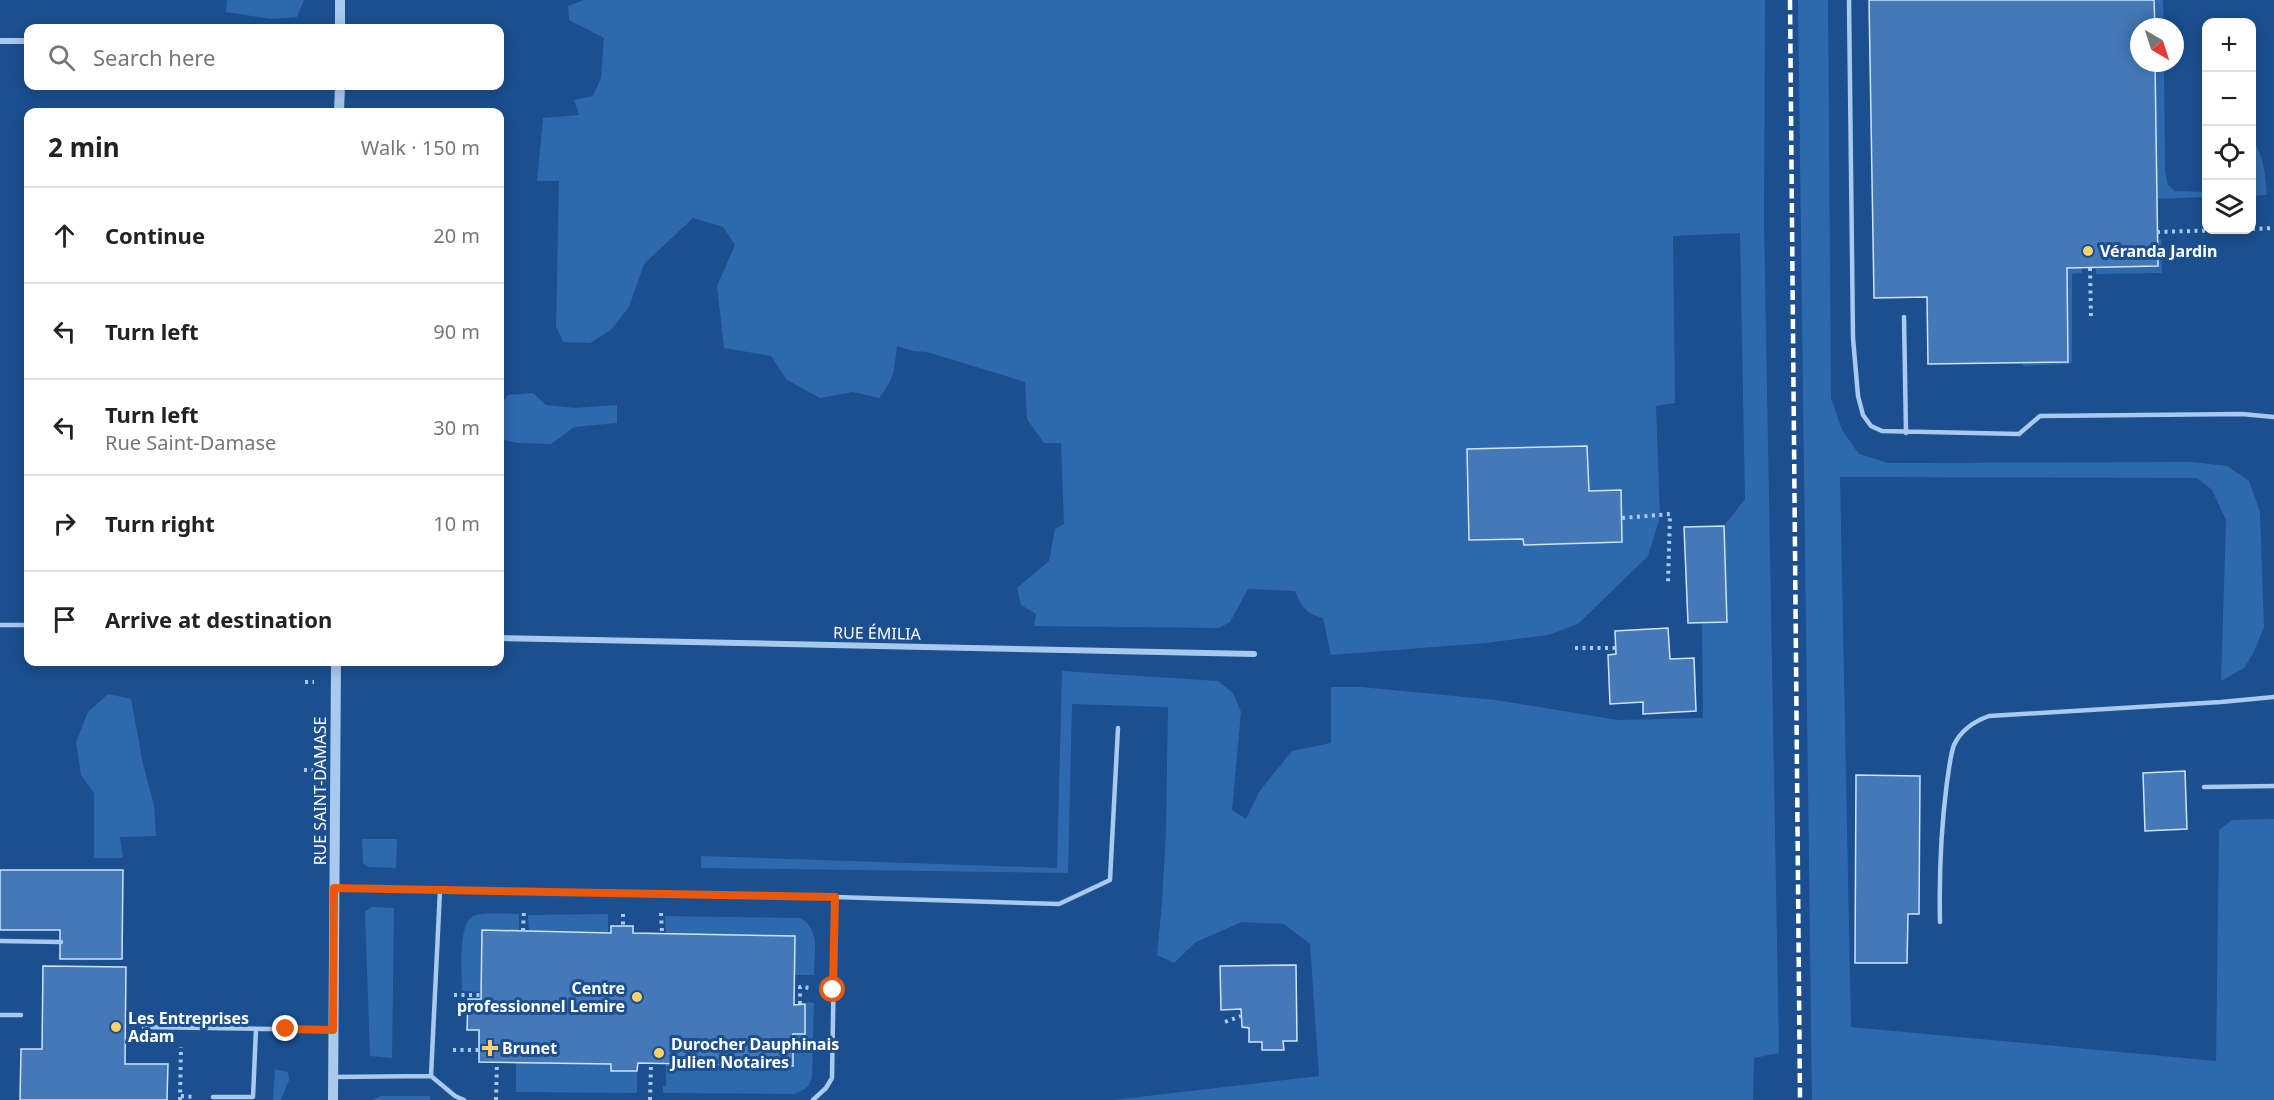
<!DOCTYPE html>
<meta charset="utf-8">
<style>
body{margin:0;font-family:"Noto Sans",sans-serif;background:#f2f2f2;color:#222}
.controls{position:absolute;right:18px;top:18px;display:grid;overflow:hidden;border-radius:12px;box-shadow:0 3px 15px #0003}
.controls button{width:54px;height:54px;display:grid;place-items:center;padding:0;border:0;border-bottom:2px solid #e0e0e0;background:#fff;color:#222;font:30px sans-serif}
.compass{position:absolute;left:2130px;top:18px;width:54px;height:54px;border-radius:50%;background:#fff;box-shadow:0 3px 15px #0003;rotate:141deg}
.stop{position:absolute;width:18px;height:18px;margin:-14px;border:4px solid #ea580c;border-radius:50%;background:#fff}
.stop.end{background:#ea580c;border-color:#fff;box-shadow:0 2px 6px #0008}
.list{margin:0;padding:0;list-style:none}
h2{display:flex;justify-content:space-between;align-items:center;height:78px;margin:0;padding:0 24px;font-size:26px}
h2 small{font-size:20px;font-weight:400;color:#767676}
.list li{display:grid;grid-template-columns:39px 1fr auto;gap:18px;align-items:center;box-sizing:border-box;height:96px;padding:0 24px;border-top:2px solid #e0e0e0}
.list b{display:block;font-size:22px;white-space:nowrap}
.list p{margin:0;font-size:20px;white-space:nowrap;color:#767676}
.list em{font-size:20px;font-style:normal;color:#767676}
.icon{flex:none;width:33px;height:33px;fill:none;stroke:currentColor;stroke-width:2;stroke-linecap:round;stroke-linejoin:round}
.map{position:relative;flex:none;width:2274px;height:1100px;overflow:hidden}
.search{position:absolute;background:#fff;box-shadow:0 3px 15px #0003;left:24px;top:24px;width:480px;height:66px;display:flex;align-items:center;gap:15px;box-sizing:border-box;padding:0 21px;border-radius:12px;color:#767676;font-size:22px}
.panel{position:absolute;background:#fff;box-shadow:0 3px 15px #0003;left:24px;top:108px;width:480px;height:558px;border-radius:12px}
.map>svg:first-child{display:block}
.green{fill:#2e69ad;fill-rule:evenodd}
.building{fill:#4478b7;stroke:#cfe3fa;stroke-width:1.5}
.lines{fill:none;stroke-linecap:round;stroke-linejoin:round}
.path{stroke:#a9c9ee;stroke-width:4;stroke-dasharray:3 4.5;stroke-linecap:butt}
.service{stroke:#a9c9ee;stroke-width:4.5}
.minor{stroke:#a9c9ee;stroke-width:6}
.tertiary{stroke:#a9c9ee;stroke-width:10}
.rail{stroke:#fff;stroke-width:4.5;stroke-dasharray:10 4.5;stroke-linecap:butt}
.route{stroke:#ea580c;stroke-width:8}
.poi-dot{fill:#ffd166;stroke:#1b4f8f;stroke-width:2}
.labels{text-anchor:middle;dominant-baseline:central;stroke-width:6;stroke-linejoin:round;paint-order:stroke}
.poi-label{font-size:16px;font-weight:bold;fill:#fff;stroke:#1b4f8f;text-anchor:start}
.street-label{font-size:16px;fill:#fff;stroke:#1b4f8f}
</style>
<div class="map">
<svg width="2274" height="1100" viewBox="0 0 2274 1100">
<rect width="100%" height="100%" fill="#1b4f8f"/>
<path class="green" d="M227 0H304L297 17 271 19 226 12Z
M584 0H1765L1764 222 1779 1053 1754 1058 1753 1100H1113L1319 1076 1310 944 1284 924 1242 922 1196 942 1174 963 1157 955 1162 903 1166 830 1168 707 1072 704 1068 873 701 868V856L1057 868 1062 671 1218 681 1233 693 1241 712 1232 810 1246 819 1259 792 1292 751 1331 743V687H1361L1496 700 1618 720 1703 718 1702 623 1727 621 1724 526 1745 499 1740 233 1673 236 1675 403 1656 406 1660 517 1648 556 1578 624 1548 635 1486 643 1331 655 1323 618C1306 614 1301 606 1295 591L1248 589 1230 622 1219 628 1034 626 1036 614 1021 605 1017 588 1049 561 1055 529 1064 524 1061 443H1044L1027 419 1025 382 927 352 913 351 897 346C894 369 895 379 879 398L853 392 820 398 787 380 771 356 724 348 717 286 735 245 723 227 693 218 644 264 629 307 611 330 590 343 563 342 556 326 559 181H537L543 118 579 115 574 100 593 96 601 78 604 38 569 20 568 6ZM1587 446 1589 491 1621 490 1622 542 1524 545 1523 539 1467 450Z
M1798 0H1828L1831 398 1842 430 1859 454 1888 463 2191 462 2227 466 2249 481 2260 512 2264 627 2254 652 2244 668 2221 681 2226 520 2212 490 2197 478 1840 477 1851 1027 2216 1061 2219 830 2232 820 2274 819V1100H1812Z
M2154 0H2163L2164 27H2155Z
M2155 63H2164L2165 170 2168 185 2175 191 2206 192V197L2157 199Z
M2252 141C2265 155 2265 177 2267 195L2252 196Z
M2161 239 2162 273 2096 274V267L2158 266V240Z
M2082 267V273L2072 274V361L2070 364 2023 366V363L2068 362 2067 268Z
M533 393 546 405 575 408 617 405V423L574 427 551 444 517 443 500 439V405L508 395Z
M108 694 131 699 143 764 154 805 156 836 120 837 123 858H94V793L81 775 76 742 88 712Z
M362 839H397L396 868 368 867 363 863Z
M372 907 394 908 392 1058 370 1056 365 911Z
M519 914V931L482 930 481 992 462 991C462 975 458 925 472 917 480 911 508 914 519 914Z
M608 914V932L529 931 528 915Z
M665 916 800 918C821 929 814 954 814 975H794L795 936 666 934Z
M808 1002 814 1003 812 1077C809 1088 804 1090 794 1094L663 1093V1086H666V1064L793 1066V1034H805V1004Z
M516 1063 611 1064V1071H637V1093L516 1092Z
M275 1069 288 1072 289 1080 281 1100H273Z
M381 1096H430V1100H372Z"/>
<path class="building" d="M1869 0H2154L2155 27H2139V63H2155L2158 266 2067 268 2068 362 1928 364 1927 297 1874 298Z
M1587 446 1589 491 1621 490 1622 542 1524 545 1523 539 1469 540 1467 449Z
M1724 526 1727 622 1688 623 1684 527Z
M1668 628 1670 659 1694 658 1696 711 1643 714V702L1610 704 1608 655 1616 654 1615 631Z
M2185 771 2187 829 2145 831 2143 773Z
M1856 775 1920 776 1919 914H1908L1907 963H1855Z
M0 870H123L122 959H60V930H0Z
M611 926H633V933L795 936 794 1005 805 1004V1034H793V1066L638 1063 637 1071H611V1064L479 1062V1030H467L468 999H481L482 930 611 933Z
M1296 965 1297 1041H1283L1284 1050H1262V1042H1249V1028L1242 1027 1241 1009 1221 1010 1220 966Z
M43 966 126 967 125 1064H168L167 1100H20L21 1049H42Z"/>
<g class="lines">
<path class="path" d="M2252 229 2274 228
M2157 232 2228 230
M2090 268 2091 319
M1622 518 1670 514 1668 583
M1575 648H1616
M305 682H314
M304 770H313
M661 913 662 933
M623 914V926
M523 931 524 911
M454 995H480
M800 1004V987L812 988
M1225 1022 1241 1016
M453 1050H479
M181 1096 195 1097
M180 1100 181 1047
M496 1100 497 1062
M650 1100 651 1064"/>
<path class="service" d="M1849 0 1853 338 1858 396 1863 415 1871 426 1882 431 2019 434 2040 416 2242 414 2274 417
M1904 317 1906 433
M0 625H28
M2204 787 2274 786
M334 888 835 897 832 1078 826 1088 813 1100
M835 897 1059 904 1110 880 1118 728
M1940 922C1939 875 1941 828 1947 782 1949 770 1950 756 1954 745 1961 730 1975 721 1989 716L2221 702 2274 697
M0 941 61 942
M0 1015H21
M144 1027 333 1030
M431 1076 440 890
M334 1077 431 1076 455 1096 464 1100
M213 1097H253L256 1029"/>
<path class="minor" d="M0 41H28
M500 638 1254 654"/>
<path class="tertiary" d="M340 28V0
M339 112 340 86
M333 1100 336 662"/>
<path class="rail" d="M1790 0 1800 1100"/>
</g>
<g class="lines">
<path class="route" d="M286 1029 333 1030 334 888 835 897 833 990"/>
</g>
<g class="poi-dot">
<circle cx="2088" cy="251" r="6"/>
<circle cx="637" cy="997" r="6"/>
<circle cx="116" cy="1027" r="6"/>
<path d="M487 1039h6v6h6v6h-6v6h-6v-6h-6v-6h6z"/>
<circle cx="659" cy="1053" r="6"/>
</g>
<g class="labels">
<g class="poi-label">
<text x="2100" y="251">Véranda Jardin</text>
<text x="625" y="988" text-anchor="end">Centre<tspan x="625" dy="18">professionnel Lemire</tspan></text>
<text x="128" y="1018">Les Entreprises<tspan x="128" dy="18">Adam</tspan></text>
<text x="671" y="1044">Durocher Dauphinais<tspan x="671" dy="18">Julien Notaires</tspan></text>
<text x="502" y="1048">Brunet</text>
</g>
<g class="street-label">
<text transform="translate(877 633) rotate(1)">RUE ÉMILIA</text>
<text transform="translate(320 791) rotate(-90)">RUE SAINT-DAMASE</text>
</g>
</g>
</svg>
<div class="controls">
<button>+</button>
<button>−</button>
<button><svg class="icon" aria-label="locate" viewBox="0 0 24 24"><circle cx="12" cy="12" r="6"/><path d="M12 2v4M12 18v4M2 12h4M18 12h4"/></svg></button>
<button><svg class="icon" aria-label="layers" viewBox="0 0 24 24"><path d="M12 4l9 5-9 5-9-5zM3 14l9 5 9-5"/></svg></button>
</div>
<svg class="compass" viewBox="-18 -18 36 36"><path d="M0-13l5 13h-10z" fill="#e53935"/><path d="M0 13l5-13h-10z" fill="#767676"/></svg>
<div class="stop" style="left:833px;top:990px"></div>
<div class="stop end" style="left:286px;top:1029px"></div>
<div class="search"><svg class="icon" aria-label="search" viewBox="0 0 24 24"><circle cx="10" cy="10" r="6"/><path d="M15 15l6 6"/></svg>Search here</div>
<section class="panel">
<h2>2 min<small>Walk · 150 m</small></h2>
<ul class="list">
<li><svg class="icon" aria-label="ahead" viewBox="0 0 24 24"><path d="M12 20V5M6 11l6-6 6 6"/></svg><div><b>Continue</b></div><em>20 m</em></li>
<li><svg class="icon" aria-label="left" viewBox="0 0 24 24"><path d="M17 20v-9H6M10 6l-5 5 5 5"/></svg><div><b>Turn left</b></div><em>90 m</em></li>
<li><svg class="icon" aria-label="left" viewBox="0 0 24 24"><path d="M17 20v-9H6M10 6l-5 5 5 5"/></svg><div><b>Turn left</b><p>Rue Saint-Damase</p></div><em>30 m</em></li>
<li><svg class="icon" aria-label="right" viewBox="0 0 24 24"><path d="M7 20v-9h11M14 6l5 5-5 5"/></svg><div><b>Turn right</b></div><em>10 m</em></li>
<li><svg class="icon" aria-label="arrive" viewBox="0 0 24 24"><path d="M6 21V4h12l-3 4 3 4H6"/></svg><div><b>Arrive at destination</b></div></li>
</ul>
</section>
</div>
